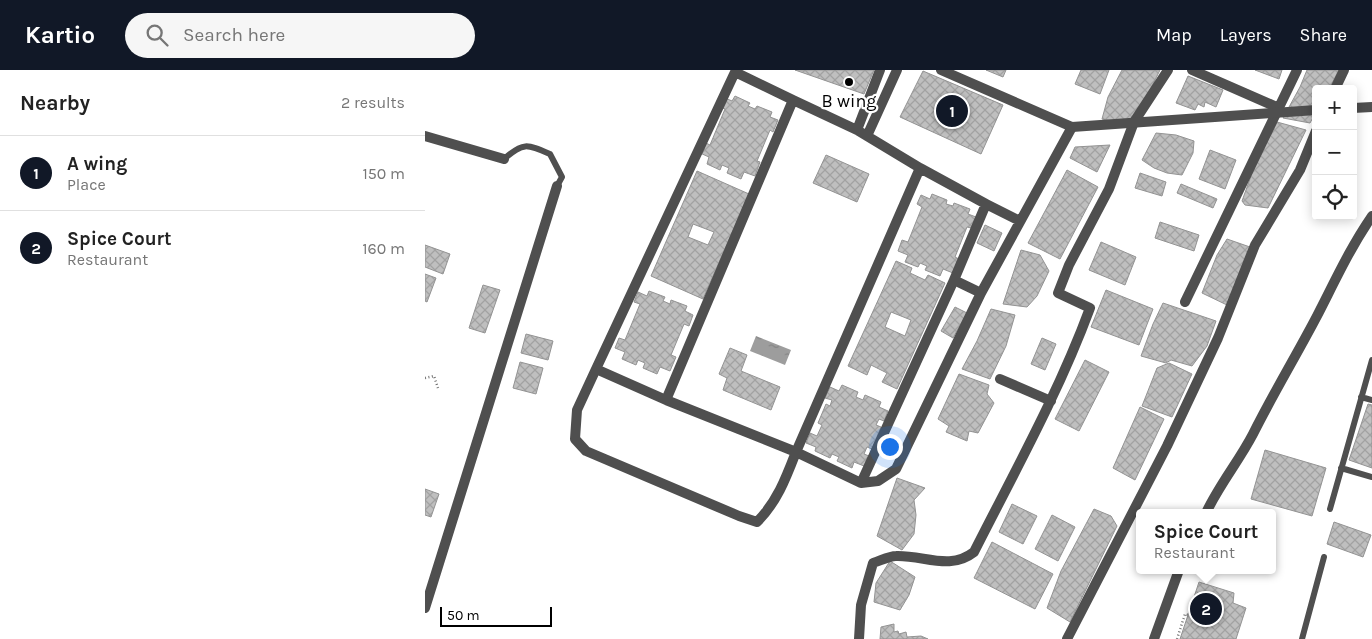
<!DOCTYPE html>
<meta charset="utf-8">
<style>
body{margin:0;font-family:Karla,sans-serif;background:#f6f6f6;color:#222}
.controls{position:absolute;right:15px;top:15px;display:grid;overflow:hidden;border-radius:5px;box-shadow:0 2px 12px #0003}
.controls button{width:45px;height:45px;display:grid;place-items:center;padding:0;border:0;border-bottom:1px solid #e0e0e0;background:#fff;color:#222;font:25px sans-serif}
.scale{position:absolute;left:15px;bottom:12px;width:112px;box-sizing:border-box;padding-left:5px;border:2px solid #000;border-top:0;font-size:14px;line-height:18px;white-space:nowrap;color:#000;-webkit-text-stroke:4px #fff;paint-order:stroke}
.you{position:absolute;left:464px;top:376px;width:18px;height:18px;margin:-12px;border:4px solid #fff;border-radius:50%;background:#1a73e8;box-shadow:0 0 0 8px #1a73e833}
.badge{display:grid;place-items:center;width:32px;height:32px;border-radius:50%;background:#111827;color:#fff;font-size:16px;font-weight:700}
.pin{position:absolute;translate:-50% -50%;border:2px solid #fff;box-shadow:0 1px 5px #0006}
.popup{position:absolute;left:711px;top:439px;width:140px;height:65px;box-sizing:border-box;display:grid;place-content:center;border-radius:5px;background:#fff;filter:drop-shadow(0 1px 4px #0005);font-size:16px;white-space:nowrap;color:#767676}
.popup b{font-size:19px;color:#222}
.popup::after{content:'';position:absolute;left:50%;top:100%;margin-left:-10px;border:10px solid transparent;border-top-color:#fff}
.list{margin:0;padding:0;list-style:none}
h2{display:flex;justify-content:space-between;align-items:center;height:65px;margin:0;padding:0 20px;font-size:21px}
h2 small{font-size:16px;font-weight:400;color:#767676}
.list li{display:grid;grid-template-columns:32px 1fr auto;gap:15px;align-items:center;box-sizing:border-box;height:75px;padding:0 20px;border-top:1px solid #e0e0e0}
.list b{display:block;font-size:19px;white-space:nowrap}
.list p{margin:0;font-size:16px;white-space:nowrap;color:#767676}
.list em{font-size:16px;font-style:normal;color:#767676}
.icon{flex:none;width:28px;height:28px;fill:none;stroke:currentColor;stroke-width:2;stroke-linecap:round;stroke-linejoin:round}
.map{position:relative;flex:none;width:947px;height:569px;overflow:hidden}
header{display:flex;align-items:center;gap:30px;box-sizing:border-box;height:70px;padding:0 25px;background:#111827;color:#fff}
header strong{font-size:24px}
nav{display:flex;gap:28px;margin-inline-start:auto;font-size:18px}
.search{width:350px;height:45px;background:#f6f6f6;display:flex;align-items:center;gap:12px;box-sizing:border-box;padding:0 18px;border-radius:28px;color:#767676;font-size:19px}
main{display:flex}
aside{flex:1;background:#fff}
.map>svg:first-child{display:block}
.water{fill:url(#water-ripples)}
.building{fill:url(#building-cross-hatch);stroke:#939393;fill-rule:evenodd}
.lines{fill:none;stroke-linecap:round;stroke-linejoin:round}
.path{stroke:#717171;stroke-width:2.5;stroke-dasharray:1 2.5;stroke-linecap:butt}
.service{stroke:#4f4f4f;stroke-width:6}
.minor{stroke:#4f4f4f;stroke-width:10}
.tertiary{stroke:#4f4f4f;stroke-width:10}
.poi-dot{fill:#000;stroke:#fff;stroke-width:2}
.labels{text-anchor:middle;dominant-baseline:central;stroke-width:4.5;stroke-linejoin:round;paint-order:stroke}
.poi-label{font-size:18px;fill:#000;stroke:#fff}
</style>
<header>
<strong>Kartio</strong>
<div class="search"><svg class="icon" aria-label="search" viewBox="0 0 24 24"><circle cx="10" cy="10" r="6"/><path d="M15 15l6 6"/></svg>Search here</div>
<nav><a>Map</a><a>Layers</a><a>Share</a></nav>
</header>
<main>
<aside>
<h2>Nearby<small>2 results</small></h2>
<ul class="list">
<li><span class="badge">1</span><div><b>A wing</b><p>Place</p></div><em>150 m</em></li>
<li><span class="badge">2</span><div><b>Spice Court</b><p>Restaurant</p></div><em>160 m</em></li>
</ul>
</aside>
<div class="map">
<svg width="947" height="569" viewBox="0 0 947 569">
<defs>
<pattern id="water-ripples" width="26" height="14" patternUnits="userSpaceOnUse" patternTransform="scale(1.25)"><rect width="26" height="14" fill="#9d9d9d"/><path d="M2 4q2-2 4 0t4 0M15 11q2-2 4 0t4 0" fill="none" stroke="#858585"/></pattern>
<pattern id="building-cross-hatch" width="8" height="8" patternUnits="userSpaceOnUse" patternTransform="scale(1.25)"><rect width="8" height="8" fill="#bfbfbf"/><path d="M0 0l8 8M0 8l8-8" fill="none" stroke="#a2a2a2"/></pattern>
</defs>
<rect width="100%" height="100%" fill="#fff"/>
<path class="water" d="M331 266 366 280 360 295 325 281Z"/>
<path class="building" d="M370 0H449L439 24Z
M561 0H581L578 7Z
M656 0H684L675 24 650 14Z
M697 0H735L718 34 706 49 691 52 677 49 683 27Z
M830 0H857L854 9Z
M882 0H914L904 19H891V42L885 53 858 48 875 17Z
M498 1 578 35 556 84 475 47Z
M763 6 798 20 791 37 780 32 779 37 773 34 770 40 751 33Z
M310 26 325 33 323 36 330 39 332 36 347 42 345 47 353 50 348 62 345 60 332 91 335 92 330 106 319 102 316 109 302 103 304 98 297 95 295 100 282 94 284 87 275 83 279 72 285 75 300 39 294 37 298 27 307 31Z
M852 52 881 60 843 138 820 135 817 131 830 95Z
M731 63 751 65 769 71 768 83 757 105 742 103 729 98 717 90Z
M685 75 672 102 645 88 650 77Z
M785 80 811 90 800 119 774 109Z
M401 85 444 104 432 132 388 113Z
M642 100 673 117 635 189 603 173Z
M272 101 324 124 278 229 226 206ZM268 154 289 162 283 175 263 167Z
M715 103 741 112 737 126 710 118Z
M756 114 792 129 788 138 752 123Z
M507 124 522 130 521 134 528 136 529 133 545 139 543 144 551 147 546 158 542 157 530 187 534 189 528 203 518 199 515 206 500 200 502 196 495 193 493 197 480 192 483 185 473 181 477 170 483 172 497 137 492 134 496 125 505 129Z
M735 152 774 165 769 181 730 168Z
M560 155 577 163 569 181 552 173Z
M802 169 825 177 802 235 777 223 792 185Z
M676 172 711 187 700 215 664 200Z
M0 175 25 184 18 204 0 197Z
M596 180 615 185 624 201 612 226 602 237 578 234Z
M471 191 487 198 485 203 500 210 503 205 520 213 472 319 457 312 462 303 446 295 442 305 423 296ZM466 242 486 250 480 266 460 257Z
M0 204 11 208 2 232 0 231Z
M58 215 75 220 60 263 44 258Z
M681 220 728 239 714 275 666 257Z
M224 221 240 227 238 231 245 234 246 230 262 236 260 241 268 245 264 256 259 254 246 285 251 287 245 301 235 297 232 304 218 298 220 293 213 290 211 295 197 289 200 282 190 278 194 268 200 270 215 234 209 232 213 222 222 226Z
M738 233 791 251 782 276 767 296 746 290 741 293 716 286 728 254Z
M530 237 542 243 528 268 516 261Z
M566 239 590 245 581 276 565 309 537 299 552 271Z
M101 264 128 271 123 290 96 283Z
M617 268 631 274 620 300 606 294Z
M305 278 322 285 316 301 355 317 346 340 298 320 302 308 294 304Z
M660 290 684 302 654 361 630 349Z
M95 292 118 298 111 324 88 318Z
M744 293 767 304 747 347 717 336 732 298Z
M534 304 564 315 562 324 569 333 553 363 544 361 542 371 521 362 524 356 513 349Z
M417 315 433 322 431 327 438 330 440 325 456 332 454 337 463 341 459 351 454 349 451 355 456 357 447 379 442 377 439 384 444 386 439 396 429 392 427 398 412 391 414 387 407 384 405 388 390 381 391 377 381 373 385 363 392 366 397 355 393 353 401 334 405 336 407 330 400 328 405 317 414 321Z
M943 334 947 335V398L924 390Z
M715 337 739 349 710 410 688 398Z
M840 380 901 398 887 446 826 429Z
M472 408 500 418 489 430 491 445 489 464 477 480 452 466Z
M0 419 14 424 6 447 0 445Z
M587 434 612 446 598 474 574 462Z
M669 439 686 446 692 456 645 552 622 538 636 501Z
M627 445 650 457 633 491 610 479Z
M909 452 946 465 938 487 902 474Z
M567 472 628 504 610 539 549 508Z
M465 491 490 507 484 525 475 540 449 532 451 513Z
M774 512 809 523 808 533 821 538 811 569H755Z
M469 554V562L473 561 474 564 481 562 482 567 496 566 503 569H455L456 557Z"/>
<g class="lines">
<path class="path" d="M0 308 9 306 13 318
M752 569 760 544 763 545"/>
<path class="service" d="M79 89C98 72 102 74 125 84L137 107 132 116
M936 327 947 330
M916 398 947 407
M905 439 947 290
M877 569 899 487"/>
<path class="minor" d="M767 0 854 38
M310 2 368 30
M910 19 919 0
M432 60 455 0
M0 66 79 89
M442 66 472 0
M495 98 561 134 529 210
M561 134 595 151
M760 232 872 0
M171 299 152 340 150 369 161 381 314 446 332 452C352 432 361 408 371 382L495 98 432 60 368 30 241 330 371 382 436 413 453 411 471 399 556 223 647 57
M575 309 626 331
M241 330 171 299 311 0
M436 413 529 210 556 223
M781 443C794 415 814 391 828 364 848 324 871 286 892 246 910 211 925 178 947 146
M0 538 132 116
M434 569 436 535 448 493C455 491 464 486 471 486 499 485 525 501 549 482 590 401 634 322 665 238L633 223 644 195 684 119 709 52 743 0
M642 569 742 376 793 268 830 175 875 100 891 61
M729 569 754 500"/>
<path class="tertiary" d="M516 0 647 57 891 40
M928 38 947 37"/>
</g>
<circle class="poi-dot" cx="424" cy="12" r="5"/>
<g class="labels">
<g class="poi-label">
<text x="424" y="31">B wing</text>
</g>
</g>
</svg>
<div class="controls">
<button>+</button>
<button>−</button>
<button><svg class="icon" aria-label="locate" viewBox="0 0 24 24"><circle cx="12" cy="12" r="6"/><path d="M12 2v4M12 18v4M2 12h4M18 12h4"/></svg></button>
</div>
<div class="scale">50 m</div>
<div class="you"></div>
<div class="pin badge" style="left:527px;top:41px">1</div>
<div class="pin badge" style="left:781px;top:539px">2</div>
<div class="popup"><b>Spice Court</b>Restaurant</div>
</div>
</main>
